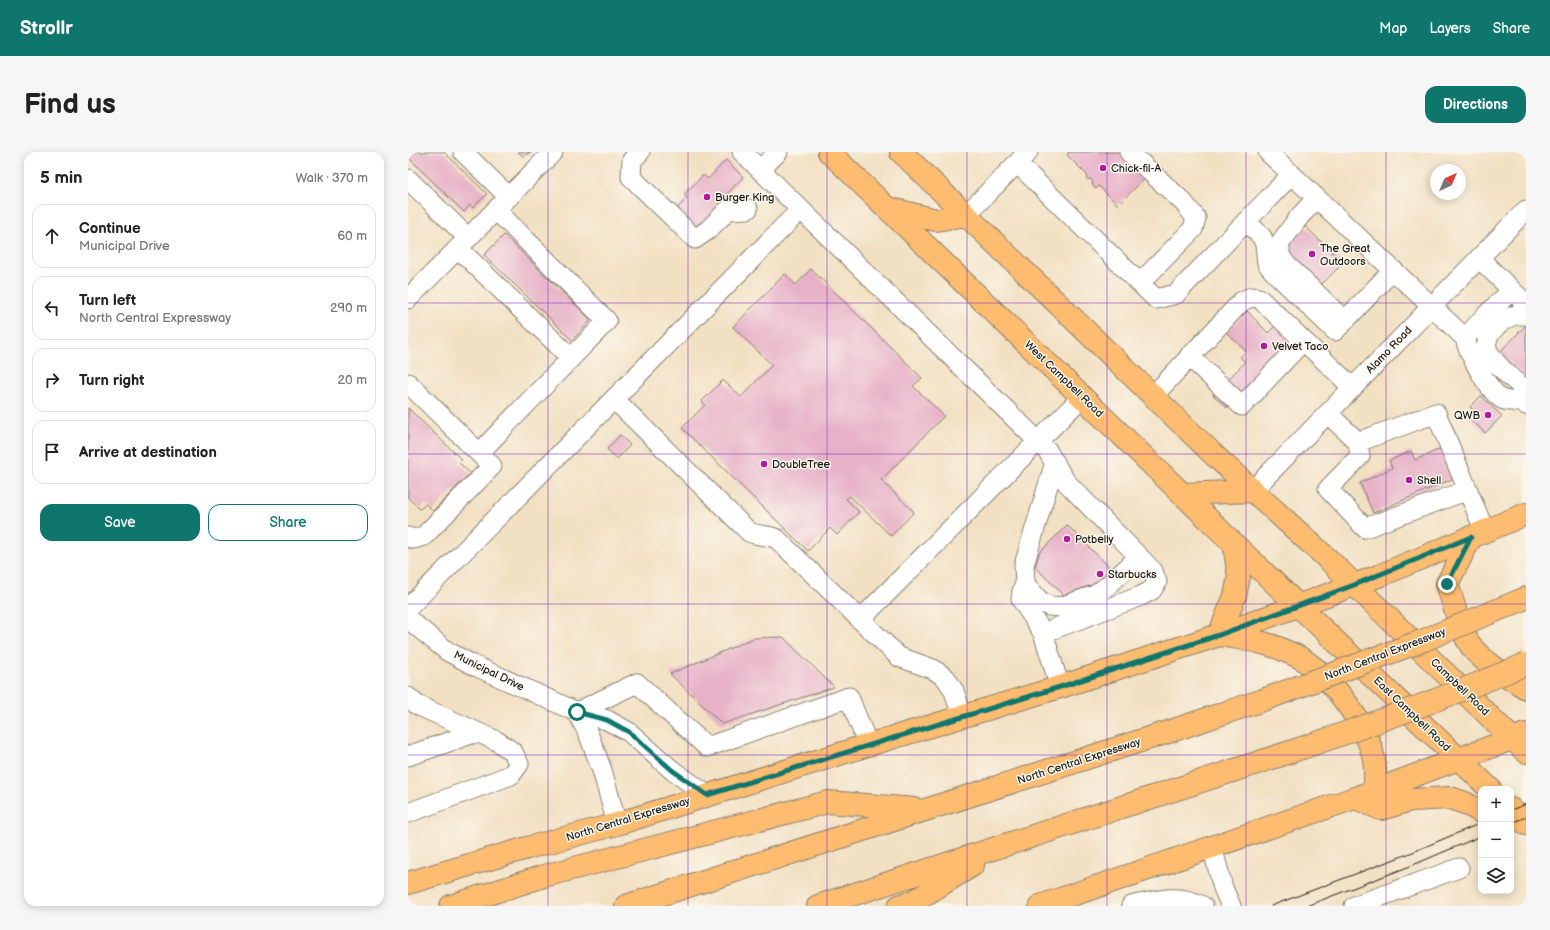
<!DOCTYPE html>
<meta charset="utf-8">
<style>
body{margin:0;font-family:"Balsamiq Sans",sans-serif;background:#f6f6f6;color:#222}
.controls{position:absolute;right:12px;bottom:12px;display:grid;overflow:hidden;border-radius:8px;box-shadow:0 2px 10px #0003}
.controls button{width:36px;height:36px;display:grid;place-items:center;padding:0;border:0;border-bottom:1px solid #e0e0e0;background:#fff;color:#222;font:20px sans-serif}
.compass{position:absolute;left:1022px;top:12px;width:36px;height:36px;border-radius:50%;background:#fff;box-shadow:0 2px 10px #0003;rotate:44deg}
.stop{position:absolute;width:12px;height:12px;margin:-9px;border:3px solid #0f766e;border-radius:50%;background:#fff}
.stop.end{background:#0f766e;border-color:#fff;box-shadow:0 1px 4px #0008}
.list{margin:0;padding:0;list-style:none}
h2{display:flex;justify-content:space-between;align-items:center;height:52px;margin:0;padding:0 16px;font-size:17px}
h2 small{font-size:13px;font-weight:400;color:#767676}
.list li{display:grid;grid-template-columns:26px 1fr auto;gap:12px;align-items:center;box-sizing:border-box;height:64px;margin:0 8px 8px;padding:0 8px;border:1px solid #e0e0e0;border-radius:12px}
.list b{display:block;font-size:15px;white-space:nowrap}
.list p{margin:0;font-size:13px;white-space:nowrap;color:#767676}
.list em{font-size:13px;font-style:normal;color:#767676}
.actions{display:flex;gap:8px;padding:12px 16px}
.actions a{flex:1;padding:9px 0;border:1px solid #0f766e;border-radius:12px;text-align:center;font-size:14px;color:#0f766e}
.actions .main{background:#0f766e;color:#fff}
.icon{flex:none;width:22px;height:22px;fill:none;stroke:currentColor;stroke-width:2;stroke-linecap:round;stroke-linejoin:round}
.map{position:relative;flex:none;width:1118px;height:754px;overflow:hidden;border-radius:12px}
header{display:flex;align-items:center;gap:24px;box-sizing:border-box;height:56px;padding:0 20px;background:#0f766e;color:#fff}
header strong{font-size:19px}
nav{display:flex;gap:22px;margin-inline-start:auto;font-size:14px}
.intro{display:flex;align-items:center;justify-content:space-between;box-sizing:border-box;height:96px;padding:0 24px}
h1{margin:0;font-size:28px}
.button{padding:10px 18px;border-radius:12px;background:#0f766e;color:#fff;font-size:14px;font-weight:700}
main{display:flex;gap:24px;padding:0 24px}
aside{flex:1;background:#fff;border-radius:12px;box-shadow:0 2px 10px #0003}
.map>svg:first-child{display:block}
.building{fill:#e7b2c8}
.lines{fill:none;stroke-linecap:round;stroke-linejoin:round}
.minor-casing{stroke:#877e6f;stroke-width:21}
.major-casing{stroke:#877e6f;stroke-width:24}
.highway-casing{stroke:#877e6f;stroke-width:24}
.minor{stroke:#fff;stroke-width:19}
.major{stroke:#fdbc6f;stroke-width:22}
.highway{stroke:#fdbc6f;stroke-width:22}
.tram{stroke:#1c1c1c;stroke-width:1}
.highway-bridge-casing{stroke:#877e6f;stroke-width:24;stroke-linecap:butt}
.highway-bridge{stroke:#fdbc6f;stroke-width:22}
.route{stroke:#0f766e;stroke-width:5}
.grid{fill:none;stroke:#7b2cbf;stroke-width:1;stroke-opacity:0.55}
.poi-dot{fill:#b5179e;stroke:#fbf7ec;stroke-width:1.5}
.labels{text-anchor:middle;dominant-baseline:central;stroke-width:3;stroke-linejoin:round;paint-order:stroke}
.poi-label{font-size:11px;fill:#1c1c1c;stroke:#fbf7ec;text-anchor:start}
.street-label{font-size:11px;fill:#1c1c1c;stroke:#fbf7ec}
</style>
<header>
<strong>Strollr</strong>
<nav><a>Map</a><a>Layers</a><a>Share</a></nav>
</header>
<div class="intro"><h1>Find us</h1><a class="button">Directions</a></div>
<main>
<aside>
<h2>5 min<small>Walk · 370 m</small></h2>
<ul class="list">
<li><svg class="icon" aria-label="ahead" viewBox="0 0 24 24"><path d="M12 20V5M6 11l6-6 6 6"/></svg><div><b>Continue</b><p>Municipal Drive</p></div><em>60 m</em></li>
<li><svg class="icon" aria-label="left" viewBox="0 0 24 24"><path d="M17 20v-9H6M10 6l-5 5 5 5"/></svg><div><b>Turn left</b><p>North Central Expressway</p></div><em>290 m</em></li>
<li><svg class="icon" aria-label="right" viewBox="0 0 24 24"><path d="M7 20v-9h11M14 6l5 5-5 5"/></svg><div><b>Turn right</b></div><em>20 m</em></li>
<li><svg class="icon" aria-label="arrive" viewBox="0 0 24 24"><path d="M6 21V4h12l-3 4 3 4H6"/></svg><div><b>Arrive at destination</b></div></li>
</ul>
<div class="actions"><a class="main">Save</a><a>Share</a></div>
</aside>
<div class="map">
<svg width="1118" height="754" viewBox="0 0 1118 754">
<rect width="100%" height="100%" fill="#fbf7ec"/>
<filter id="ink" filterUnits="userSpaceOnUse"><feTurbulence type="fractalNoise" baseFrequency=".025" numOctaves="2"/><feDisplacementMap in="SourceGraphic" scale="8" xChannelSelector="R" yChannelSelector="G"/><feConvolveMatrix kernelMatrix="1 2 1 2 8 2 1 2 1" color-interpolation-filters="sRGB"/></filter>
<filter id="wash" filterUnits="userSpaceOnUse"><feTurbulence type="fractalNoise" baseFrequency=".012" numOctaves="4" result="noise"/><feDisplacementMap in="SourceGraphic" scale="16" xChannelSelector="R" yChannelSelector="G"/><feGaussianBlur stdDeviation="0.9" result="paint"/><feColorMatrix in="noise" values="0 0 0 0 0 0 0 0 0 0 0 0 0 0 0 0 0 1.4 0 .05"/><feComposite in="paint" operator="in"/></filter>
<g filter="url(#wash)">
<rect width="100%" height="100%" fill="#f2e0c2"/>
<g id="blocks">
<path class="building" d="M0 0H36L79 42 65 56 62 53 56 60 0 5Z
M110 0H123L115 4Z
M661 0H710L737 26 710 53 691 34 688 37 684 32 685 30 682 26 680 28 678 26 680 24 659 3Z
M318 8 335 25 318 43 321 46 285 84 266 60 279 46 276 43 295 23 300 27Z
M897 74 935 111 910 136 883 110 879 95Z
M96 83 183 168 164 188 76 103Z
M403 117 514 226 505 234 536 264 473 328 506 360 483 384 442 344 438 347 451 360 429 383 422 376 400 399 274 276 297 253 294 249 315 228 333 245 364 213 325 175 377 122 388 133Z
M839 159 860 181 868 173 884 189 819 256 805 243 837 210 832 205 838 199 818 180Z
M1117 174 1118 175V227L1091 201Z
M1073 244 1094 264 1077 281 1063 267 1069 262 1062 255Z
M0 256 54 308 51 311 62 321 25 359 18 352 12 357 0 346Z
M212 283 222 293 209 307 199 297Z
M1037 295 1049 325 965 361 952 331 984 316 981 309 1003 299 1007 308Z
M659 373 703 417 689 431 656 443 627 415 631 401Z
M375 485 426 535 314 572 262 522 346 486Z"/>
</g>
</g>
<g filter="url(#ink)">
<use href="#blocks" fill-opacity="0" stroke="#877e6f" stroke-width="1"/>
<g class="lines">
<defs>
<path id="minor" d="M55 0 101 45
M232 0 224 8 223 25 287 87 300 78 320 58 340 57
M334 0 639 298 658 330 745 419 749 430 744 438 733 444 635 481 652 535
M721 0 775 50 788 66 785 77 732 131
M860 0 1057 186C1060 201 1081 240 1094 247 1102 251 1111 247 1118 253
M609 11 748 147 768 142 883 23
M352 18 370 0
M0 27 60 86
M908 47 892 64 872 91V103L878 112 937 169
M558 63 620 0
M838 69 854 85 857 93 859 111 865 119 927 179 985 118
M50 96 163 206
M1071 106 1118 152
M0 147 145 0
M1057 186 1078 163 1104 138
M781 204 834 254 895 189
M0 231 84 314 16 384 6 387 0 385
M745 244 834 149 843 145 851 146 945 236
M206 247 341 380C352 385 359 382 369 387L491 505 525 517 538 526 546 539 554 564
M1114 249 1115 236C1103 225 1087 213 1080 199 1073 183 1095 166 1108 163 1112 163 1115 163 1118 163
M920 262 950 290 1028 261 1077 380
M950 290 952 304 920 337 957 376 1060 338
M71 301 199 169 88 58
M647 310 616 413 617 432 632 449 641 454 652 455 687 443 698 435 731 405
M844 339 1118 58
M617 432 614 439 613 447 635 481
M0 456 392 58
M0 467 39 499 65 513 169 560 199 568 221 580 264 618 299 643
M452 468 674 245
M0 545 9 553 89 589 105 600 111 612 103 623 0 661
M169 560 229 531 299 595 441 545 460 593
M169 560 180 581 194 618 209 672
M0 604 69 580
M804 694 815 736 823 754
M723 754C749 748 770 741 795 754
M946 754 1051 716"/>
<path id="major" d="M421 0 826 392 1082 637
M493 0 807 304 922 409 1118 600
M479 56 528 68 558 63
M774 342 844 339
M1063 385 1039 432C1046 452 1052 481 1066 498 1078 512 1102 526 1118 536
M811 483 827 444 831 425 826 392
M812 483C834 487 857 489 877 499 885 502 895 506 901 512 926 529 958 574 965 603 968 614 967 627 967 639
M947 646 973 657 1003 648 1042 646 1057 651 1073 660
M1103 657 1118 672
M0 731 119 696 209 672 460 593 652 535 811 483 973 423 1118 362
M632 754 947 646 1117 582"/>
<path id="highway" d="M1099 454 1118 446
M43 754 136 724 420 650 507 657
M218 754 760 580 855 548
M410 754 870 604
M491 754 508 748 565 713"/>
</defs>
<use href="#minor" class="minor-casing"/>
<use href="#major" class="major-casing"/>
<use href="#highway" class="highway-casing"/>
<use href="#minor" class="minor"/>
<use href="#major" class="major"/>
<use href="#highway" class="highway"/>
<path class="tram" d="M1103 658 1118 652
M1103 671 1118 665
M863 754 1000 702 1073 671
M898 754 1005 713 1073 684"/>
<defs>
<path id="highway-bridge" d="M855 548 1016 488 1099 454
M870 604C954 576 1037 546 1118 512"/>
</defs>
<use href="#highway-bridge" class="highway-bridge-casing"/>
<use href="#highway-bridge" class="highway-bridge"/>
</g>
</g>
<g class="lines" filter="url(#ink)">
<path class="route" d="M169 560 199 568 221 580 264 618 299 643 652 535 811 483 946 433 1063 385 1039 432"/>
</g>
<path class="grid" d="M140 0V754M280 0V754M419 0V754M559 0V754M699 0V754M838 0V754M978 0V754M0 151H1118M0 302H1118M0 452H1118M0 603H1118"/>
<g class="poi-dot">
<circle cx="695" cy="16" r="4"/>
<circle cx="299" cy="45" r="4"/>
<circle cx="904" cy="102" r="4"/>
<circle cx="856" cy="194" r="4"/>
<circle cx="1080" cy="263" r="4"/>
<circle cx="356" cy="312" r="4"/>
<circle cx="1001" cy="328" r="4"/>
<circle cx="659" cy="387" r="4"/>
<circle cx="692" cy="422" r="4"/>
</g>
<g class="labels">
<g class="poi-label">
<text x="703" y="16">Chick-fil-A</text>
<text x="307" y="45">Burger King</text>
<text x="912" y="96">The Great<tspan x="912" dy="13">Outdoors</tspan></text>
<text x="864" y="194">Velvet Taco</text>
<text x="1072" y="263" text-anchor="end">QWB</text>
<text x="364" y="312">DoubleTree</text>
<text x="1009" y="328">Shell</text>
<text x="667" y="387">Potbelly</text>
<text x="700" y="422">Starbucks</text>
</g>
<g class="street-label">
<text transform="translate(981 198) rotate(-46)">Alamo Road</text>
<text transform="translate(656 227) rotate(44)">West Campbell Road</text>
<text transform="translate(977 502) rotate(-21)">North Central Expressway</text>
<text transform="translate(81 519) rotate(26)">Municipal Drive</text>
<text transform="translate(1052 535) rotate(44)">Campbell Road</text>
<text transform="translate(1004 562) rotate(44)">East Campbell Road</text>
<text transform="translate(671 609) rotate(-18)">North Central Expressway</text>
<text transform="translate(220 667) rotate(-17)">North Central Expressway</text>
</g>
</g>
</svg>
<div class="controls">
<button>+</button>
<button>−</button>
<button><svg class="icon" aria-label="layers" viewBox="0 0 24 24"><path d="M12 4l9 5-9 5-9-5zM3 14l9 5 9-5"/></svg></button>
</div>
<svg class="compass" viewBox="-18 -18 36 36"><path d="M0-13l5 13h-10z" fill="#e53935"/><path d="M0 13l5-13h-10z" fill="#767676"/></svg>
<div class="stop" style="left:169px;top:560px"></div>
<div class="stop end" style="left:1039px;top:432px"></div>
</div>
</main>
